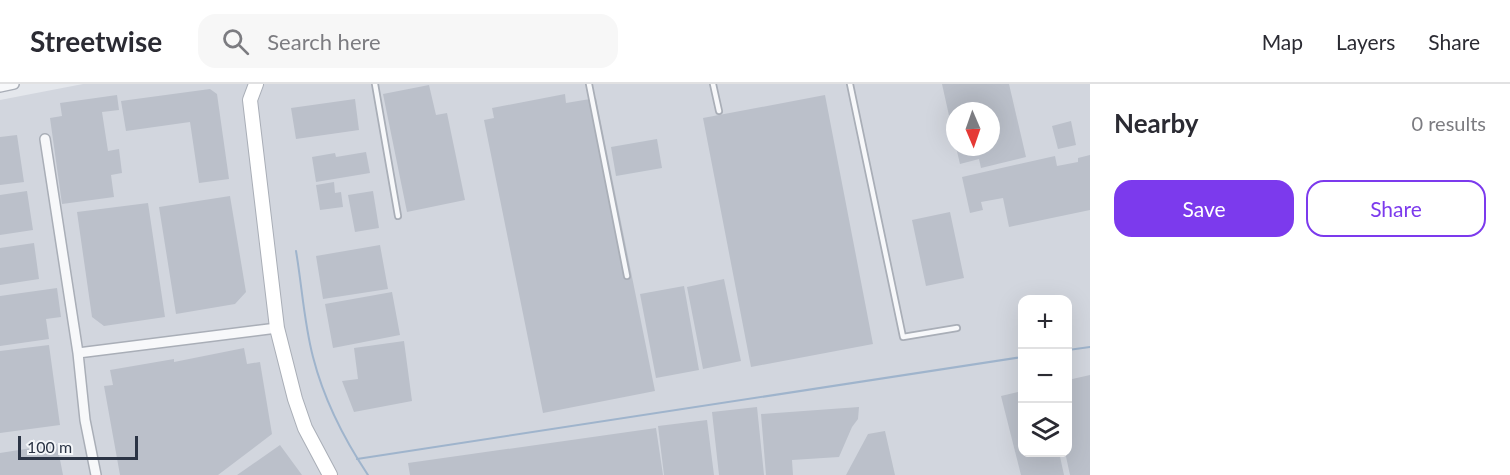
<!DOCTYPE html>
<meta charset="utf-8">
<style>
body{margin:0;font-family:Lato,sans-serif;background:#f7f7f7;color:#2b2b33}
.controls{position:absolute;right:18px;bottom:18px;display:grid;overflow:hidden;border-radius:12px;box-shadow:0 6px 24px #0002}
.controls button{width:54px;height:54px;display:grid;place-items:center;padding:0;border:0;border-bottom:2px solid #e1e1e2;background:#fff;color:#2b2b33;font:30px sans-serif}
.compass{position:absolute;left:946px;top:18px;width:54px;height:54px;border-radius:50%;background:#fff;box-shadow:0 6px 24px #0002;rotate:178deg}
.scale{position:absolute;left:18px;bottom:15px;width:120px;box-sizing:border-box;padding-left:6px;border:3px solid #2b3445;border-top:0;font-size:16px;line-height:21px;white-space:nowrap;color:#2b3445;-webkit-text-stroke:4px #f4f6f9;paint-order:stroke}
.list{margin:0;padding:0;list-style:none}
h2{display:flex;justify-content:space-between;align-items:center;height:78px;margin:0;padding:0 24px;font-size:26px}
h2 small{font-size:20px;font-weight:400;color:#7c7c81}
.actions{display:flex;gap:12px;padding:18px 24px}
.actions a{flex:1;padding:14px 0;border:2px solid #7c3aed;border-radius:18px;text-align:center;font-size:21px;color:#7c3aed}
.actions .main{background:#7c3aed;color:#fff}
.icon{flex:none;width:33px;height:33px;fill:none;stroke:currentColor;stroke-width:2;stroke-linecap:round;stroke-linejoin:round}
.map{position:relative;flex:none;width:1090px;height:391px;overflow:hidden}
header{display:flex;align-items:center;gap:36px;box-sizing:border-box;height:84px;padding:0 30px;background:#fff;border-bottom:2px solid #e1e1e2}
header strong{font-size:28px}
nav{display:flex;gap:33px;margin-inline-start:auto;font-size:21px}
.search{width:420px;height:54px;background:#f7f7f7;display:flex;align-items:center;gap:15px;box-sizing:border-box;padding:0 21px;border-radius:18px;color:#7c7c81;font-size:22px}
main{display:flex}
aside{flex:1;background:#fff}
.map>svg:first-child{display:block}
.built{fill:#d2d6de;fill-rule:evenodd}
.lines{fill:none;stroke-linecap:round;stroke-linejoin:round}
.stream{stroke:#9fb4cc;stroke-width:2}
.building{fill:#bbc0ca}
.lane-casing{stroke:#a9aeb7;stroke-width:8}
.street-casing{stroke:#a9aeb7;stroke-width:12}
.secondary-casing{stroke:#a9aeb7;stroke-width:16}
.lane{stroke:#f7f8fa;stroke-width:4.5}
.street{stroke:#f7f8fa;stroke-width:9}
.secondary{stroke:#fff;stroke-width:14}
</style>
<header>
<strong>Streetwise</strong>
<div class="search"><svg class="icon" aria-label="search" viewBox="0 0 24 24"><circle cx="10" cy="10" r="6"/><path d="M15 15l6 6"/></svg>Search here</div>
<nav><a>Map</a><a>Layers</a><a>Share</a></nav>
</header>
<main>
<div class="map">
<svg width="1090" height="391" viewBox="0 0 1090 391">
<rect width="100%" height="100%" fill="#e4e7ec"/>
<path class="built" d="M83 0H1090V391H0V16ZM955 27H991V63H955ZM1022 216H1068V368H1022Z"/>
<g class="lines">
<path class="stream" d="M296 167C302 202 304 239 313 273 324 316 344 355 368 391
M1068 266 1090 263
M357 375 1022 273"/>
</g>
<path class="building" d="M942 0H1009L1026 73 981 84 979 75 960 80 956 63H991V27H955L954 54Z
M429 1 436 31 447 29 465 116 407 128 383 10Z
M210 5 217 10 229 95 199 99 190 38 126 47 121 17Z
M565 10 566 19 596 14 655 307 543 329 484 36 494 34 492 24Z
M117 11 119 26 102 28 108 67 119 65 122 89 111 91 114 113 62 120 50 34 62 32 60 19Z
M825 11 873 260 751 283 703 34Z
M355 15 359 46 296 55 291 24Z
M1071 37 1076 61 1058 65 1052 42Z
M17 51 24 98 0 101V53Z
M657 55 662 84 616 92 611 63Z
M366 68 370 89 316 98 312 73 335 69 336 73Z
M1090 71V126L1009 143 1003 114 981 118 983 126 970 129 962 93 1055 72 1057 82 1078 78V74Z
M334 98 335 109 341 108 343 123 320 126 316 101Z
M27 107 33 146 0 151V111Z
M373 107 379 144 355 148 348 111Z
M230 112 246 208 235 220 176 230 159 123Z
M148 119 165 233 104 242 92 233 77 128Z
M950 128 964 194 926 202 912 136Z
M34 159 39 195 0 201V164Z
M380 161 388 205 323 215 316 172Z
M724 195 741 277 703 285 687 203Z
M684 202 699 286 656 294 640 210Z
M57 204 61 233 46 235 49 255 0 262V212Z
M392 208 400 251 333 264 325 220Z
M404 257 412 317 354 328 342 297 358 295 354 264Z
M49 261 60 341 0 349V267Z
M244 264 247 280 260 278 272 350 218 391H120L104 302 113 301 110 286 174 275V278Z
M1090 291V391H1070L1065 368H1068V296Z
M1022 307V368H1059L1064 391H1021L1001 312Z
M757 323 764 391H719L712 328Z
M859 323 858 335 852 343 839 373 792 376 793 391H766L761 330Z
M707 336 714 391H664L658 342Z
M656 344 663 391H410L408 379Z
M885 347 895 391H846L868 350Z
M57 360 63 391H0V369Z
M280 361 302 391H237Z"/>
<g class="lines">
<defs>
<path id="lane" d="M375 0 398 132
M589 0 627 192
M713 0 719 27
M850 0 903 253 957 244"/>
<path id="street" d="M0 3 14 0
M45 55 78 269 85 336 96 391
M78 269 277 244"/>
<path id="secondary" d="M256 0 250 16 277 244 295 315 305 344 330 391"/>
</defs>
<use href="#lane" class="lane-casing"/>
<use href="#street" class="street-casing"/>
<use href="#secondary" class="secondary-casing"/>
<use href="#lane" class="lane"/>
<use href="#street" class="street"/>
<use href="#secondary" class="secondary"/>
</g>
</svg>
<div class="controls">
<button>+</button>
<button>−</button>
<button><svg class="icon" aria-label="layers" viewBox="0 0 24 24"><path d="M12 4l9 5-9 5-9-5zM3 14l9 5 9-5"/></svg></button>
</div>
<svg class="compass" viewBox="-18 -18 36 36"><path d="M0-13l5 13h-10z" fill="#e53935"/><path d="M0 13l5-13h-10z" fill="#7c7c81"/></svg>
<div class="scale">100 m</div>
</div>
<aside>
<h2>Nearby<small>0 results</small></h2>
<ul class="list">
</ul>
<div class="actions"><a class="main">Save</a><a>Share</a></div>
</aside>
</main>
